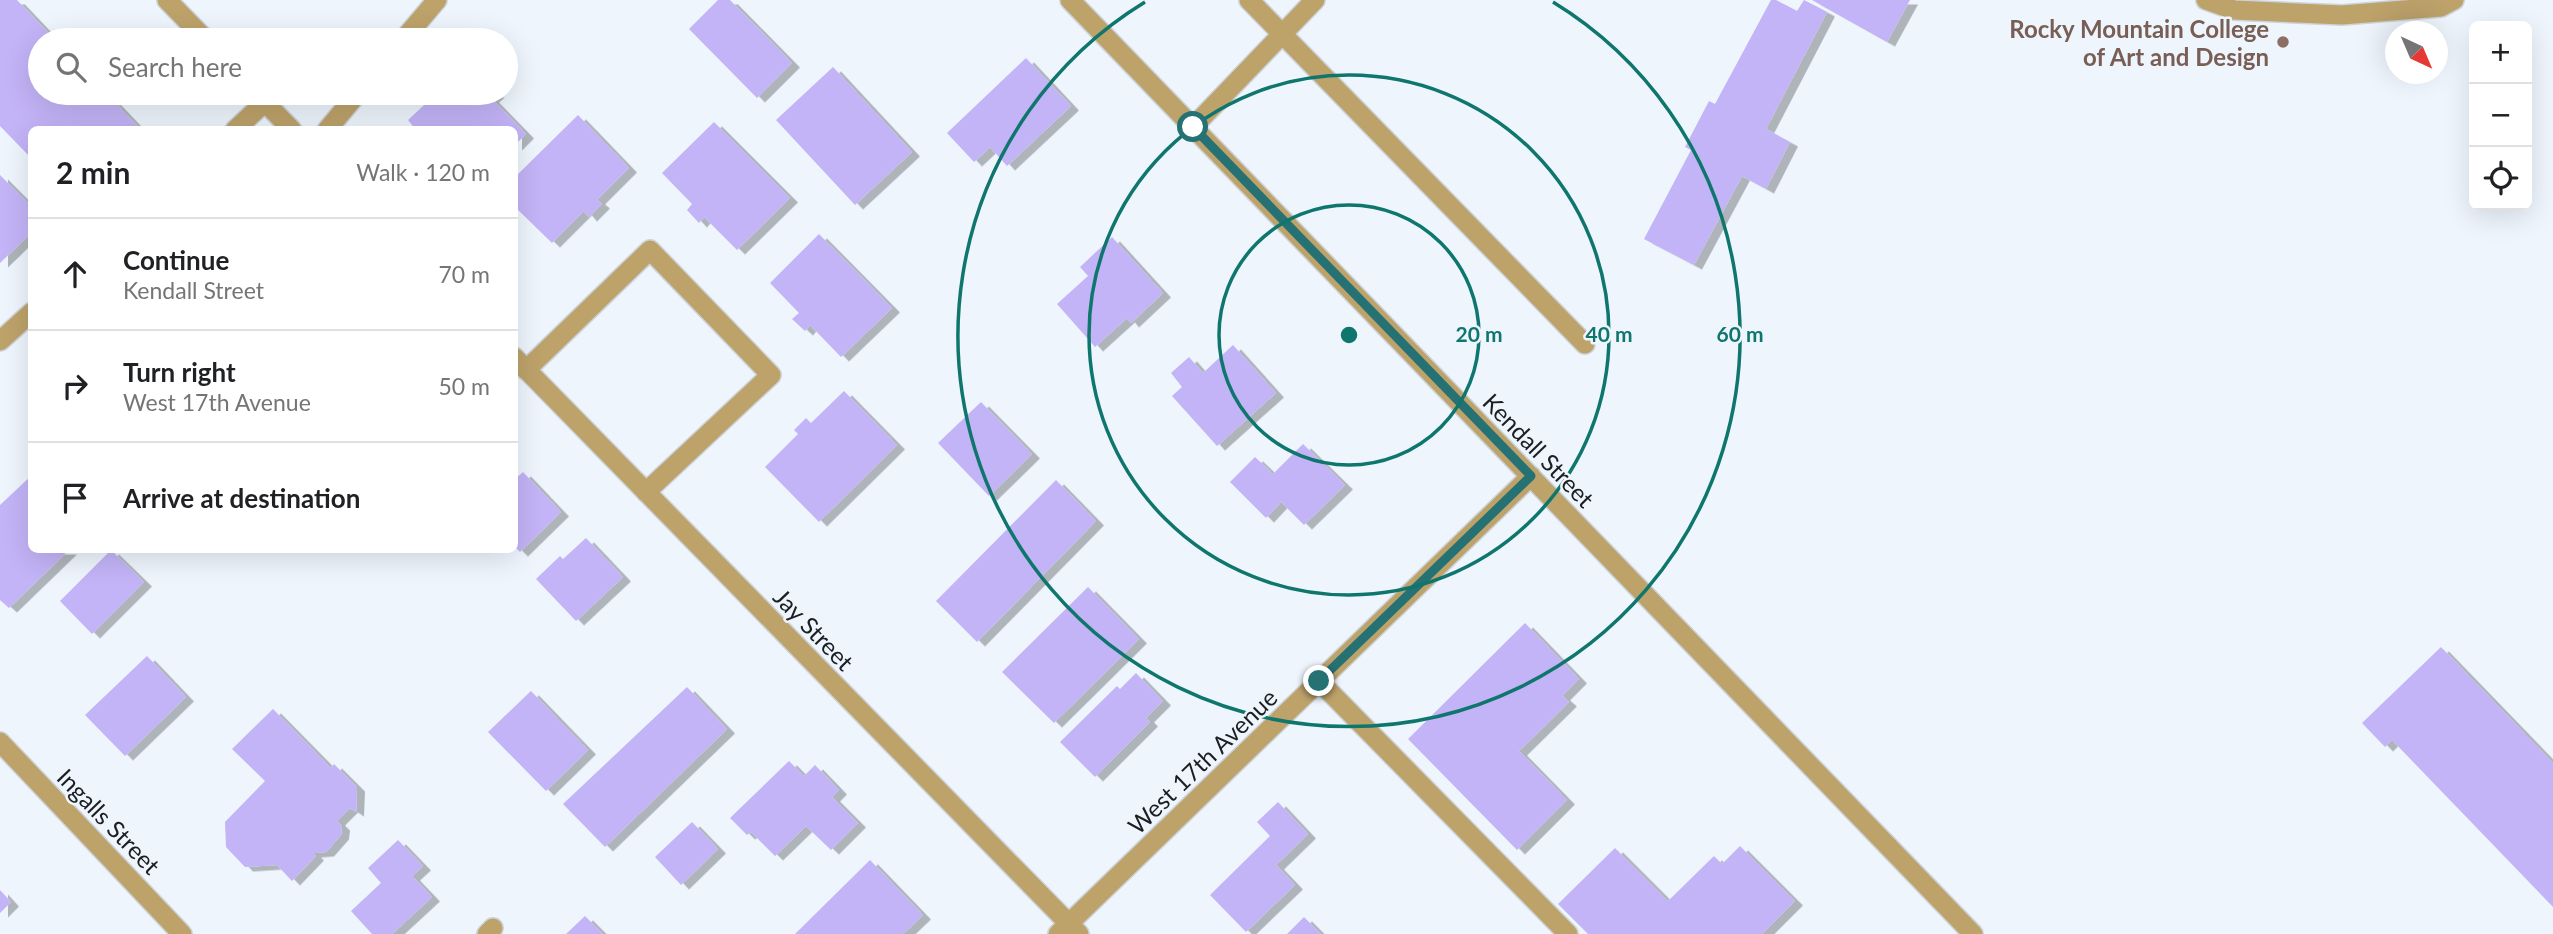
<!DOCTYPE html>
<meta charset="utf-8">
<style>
body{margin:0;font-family:Lato,sans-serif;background:#f2f2f2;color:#202124}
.controls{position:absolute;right:21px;top:21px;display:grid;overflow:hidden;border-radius:10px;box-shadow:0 7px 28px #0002}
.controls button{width:63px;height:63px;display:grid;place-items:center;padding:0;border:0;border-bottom:2px solid #e0e0e0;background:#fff;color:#202124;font:35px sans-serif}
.compass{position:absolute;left:2385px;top:21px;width:63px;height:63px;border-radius:50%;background:#fff;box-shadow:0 7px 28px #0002;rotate:136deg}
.stop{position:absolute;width:21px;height:21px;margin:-16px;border:5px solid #267174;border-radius:50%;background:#fff}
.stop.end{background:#267174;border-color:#fff;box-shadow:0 2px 7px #0008}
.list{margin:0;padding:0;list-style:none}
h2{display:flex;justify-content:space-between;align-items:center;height:91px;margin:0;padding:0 28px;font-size:30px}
h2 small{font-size:23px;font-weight:400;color:#757577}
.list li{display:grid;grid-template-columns:46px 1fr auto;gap:21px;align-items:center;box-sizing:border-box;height:112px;padding:0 28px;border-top:2px solid #e0e0e0}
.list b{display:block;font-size:26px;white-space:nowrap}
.list p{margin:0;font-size:23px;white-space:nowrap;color:#757577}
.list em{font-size:23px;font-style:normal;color:#757577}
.icon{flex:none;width:38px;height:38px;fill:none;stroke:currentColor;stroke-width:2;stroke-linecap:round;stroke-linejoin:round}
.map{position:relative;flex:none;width:2553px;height:934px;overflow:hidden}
.search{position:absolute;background:#fff;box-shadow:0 7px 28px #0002;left:28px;top:28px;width:490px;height:77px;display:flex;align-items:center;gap:18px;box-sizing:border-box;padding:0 24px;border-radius:38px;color:#757577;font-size:26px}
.panel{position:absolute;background:#fff;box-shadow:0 7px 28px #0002;left:28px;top:126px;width:490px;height:427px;border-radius:10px}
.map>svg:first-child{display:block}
.building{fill:#c3b3f7;filter:url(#shadow)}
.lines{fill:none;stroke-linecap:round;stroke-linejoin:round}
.service-casing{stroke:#ccd3da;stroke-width:22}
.minor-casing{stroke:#ccd3da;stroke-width:22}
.service{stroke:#bda26a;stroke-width:19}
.minor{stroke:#bda26a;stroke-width:19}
.route{stroke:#267174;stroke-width:9}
.ring{fill:none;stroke:#0f766e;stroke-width:3.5}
.education-dot{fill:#8d6e63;stroke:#eef5fd;stroke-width:2.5}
.labels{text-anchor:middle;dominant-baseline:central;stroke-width:5;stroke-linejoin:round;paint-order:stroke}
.education-label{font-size:24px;font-weight:bold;fill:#785e54;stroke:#eef5fd;text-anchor:end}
.street-label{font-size:24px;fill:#1b1e21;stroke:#eef5fd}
.centre{fill:#0f766e;stroke:#eef5fd;stroke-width:3.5}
.ring-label{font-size:21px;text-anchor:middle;font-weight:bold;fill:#0f766e;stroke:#eef5fd;stroke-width:5;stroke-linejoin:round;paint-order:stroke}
</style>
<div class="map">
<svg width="2553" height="934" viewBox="0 0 2553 934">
<defs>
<filter id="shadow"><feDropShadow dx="8" dy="4.5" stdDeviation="0" flood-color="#0004"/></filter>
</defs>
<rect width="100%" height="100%" fill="#eef5fd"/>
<path class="building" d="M0 0H17L55 40H40V93H106L141 130H32V159L0 126Z
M718 0H730L792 63 757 98 689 29Z
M1771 0H1776L1797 11 1804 0 1827 12 1766 129 1790 142 1766 189 1742 176 1694 265 1644 239 1691 150 1685 147 1709 101 1715 104Z
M1812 0H1910L1887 42Z
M1026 58 1071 106 1007 166 990 147 974 162 947 133Z
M833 67 912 152 855 205 776 120Z
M437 93H497L491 98 526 134 514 146V130H416L408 120Z
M578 115 629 168 597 200 602 204 589 217 584 211 552 243 514 206V178Z
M714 122 790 198 737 250 704 217 699 223 687 210 692 204 662 173Z
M0 175 32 207V232L0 263Z
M819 234 892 308 841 357 810 325 805 331 792 319 799 313 770 283Z
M1112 237 1163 293 1131 323 1127 318 1095 347 1057 304 1088 276 1080 267Z
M1233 345 1276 393 1217 446 1172 396 1182 387 1171 373 1189 357 1203 373Z
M844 391 897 445 819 522 765 467 798 434 794 430 806 418 811 423Z
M981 402 1032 454 989 496 938 443Z
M1303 444 1345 485 1304 525 1281 502 1266 518 1230 482 1255 457 1273 474Z
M523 472 561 512 520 552 514 546V480Z
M32 475V550H69L9 608 0 600V505Z
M1056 480 1096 521 977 642 936 601Z
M586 538 623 577 576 621 536 579 560 556 563 559Z
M111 550 144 582 92 634 60 601Z
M1088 587 1139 639 1054 723 1002 672Z
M1525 623 1579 679 1562 696 1569 702 1519 751 1567 800 1517 850 1408 739Z
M2441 647 2553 763V907L2392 740 2385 747 2362 723Z
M147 656 186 697 125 756 85 715Z
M1136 673 1163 701 1146 718 1150 722 1095 777 1060 742 1117 686 1120 689Z
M687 687 727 729 605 847 563 804Z
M531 691 588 750 546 791 488 732Z
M273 709 331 768 334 764 357 787 356 812 350 808 337 821 342 826 341 835 326 852 313 853 316 856 292 881 277 865 245 867 226 847 225 822 265 781 232 749Z
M789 761 804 776 815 765 839 790 832 797 858 823 831 850 806 826 775 856 751 832 747 835 730 818Z
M1278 802 1308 834 1276 865 1295 885 1246 932 1210 895 1270 836 1257 822Z
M692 822 718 849 681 885 655 857Z
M398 840 423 866 412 876 432 897 392 934H372L351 911 381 883 368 868Z
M1740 846 1795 901 1762 934H1588L1558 904 1615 848 1668 901 1714 856 1722 864Z
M870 860 923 915 903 934H795Z
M0 890 11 902 0 913Z
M585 916 603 934H566Z
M1304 917 1321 934H1287Z"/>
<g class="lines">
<defs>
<path id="service" d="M1249 0 1585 344
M2206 0 2234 10 2342 15 2441 7 2454 0
M403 40 437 0
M1193 127 1315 0
M327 130 358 93
M526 370 650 250 771 375 646 492
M1319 681 1568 934
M487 934 493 928"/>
<path id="minor" d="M167 0 206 40
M1070 0 1973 934
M256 93 292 130
M235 130 265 102
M0 341 32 312
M514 357 1079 934
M0 742 182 934
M1058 934 1531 476"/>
</defs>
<use href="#service" class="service-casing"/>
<use href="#minor" class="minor-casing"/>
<use href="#service" class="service"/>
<use href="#minor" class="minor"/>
</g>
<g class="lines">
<path class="route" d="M1193 127 1531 476 1319 681"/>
</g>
<g class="ring">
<circle cx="1349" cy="335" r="130"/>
<circle cx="1349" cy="335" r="260"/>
<path d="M1553 2A391 391 0 1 1 1145 2"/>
</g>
<circle class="education-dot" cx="2283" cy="42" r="7"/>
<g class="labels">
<g class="education-label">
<text x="2269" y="28">Rocky Mountain College<tspan x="2269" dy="28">of Art and Design</tspan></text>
</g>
<g class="street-label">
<text transform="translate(1539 450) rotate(46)">Kendall Street</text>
<text transform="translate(814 629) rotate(46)">Jay Street</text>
<text transform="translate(1202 761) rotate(-44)">West 17th Avenue</text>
<text transform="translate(109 821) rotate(46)">Ingalls Street</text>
</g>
</g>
<circle cx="1349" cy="335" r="10" class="centre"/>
<g class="ring-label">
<text x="1479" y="342">20 m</text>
<text x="1609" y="342">40 m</text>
<text x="1740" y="342">60 m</text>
</g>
</svg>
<div class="controls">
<button>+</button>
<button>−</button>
<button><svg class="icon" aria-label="locate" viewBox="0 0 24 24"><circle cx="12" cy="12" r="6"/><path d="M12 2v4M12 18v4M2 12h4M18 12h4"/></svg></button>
</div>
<svg class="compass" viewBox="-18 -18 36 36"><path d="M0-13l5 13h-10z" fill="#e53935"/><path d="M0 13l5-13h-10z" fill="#757577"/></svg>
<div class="stop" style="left:1193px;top:127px"></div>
<div class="stop end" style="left:1319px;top:681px"></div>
<div class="search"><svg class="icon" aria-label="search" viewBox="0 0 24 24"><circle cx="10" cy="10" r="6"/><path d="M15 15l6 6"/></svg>Search here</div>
<section class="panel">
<h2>2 min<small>Walk · 120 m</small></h2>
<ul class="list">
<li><svg class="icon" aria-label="ahead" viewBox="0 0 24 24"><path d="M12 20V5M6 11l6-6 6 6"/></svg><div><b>Continue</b><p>Kendall Street</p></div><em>70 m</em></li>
<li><svg class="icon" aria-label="right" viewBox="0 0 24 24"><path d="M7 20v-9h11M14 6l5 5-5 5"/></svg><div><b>Turn right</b><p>West 17th Avenue</p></div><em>50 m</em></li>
<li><svg class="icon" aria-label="arrive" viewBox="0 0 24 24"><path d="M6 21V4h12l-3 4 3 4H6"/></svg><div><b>Arrive at destination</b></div></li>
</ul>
</section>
</div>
